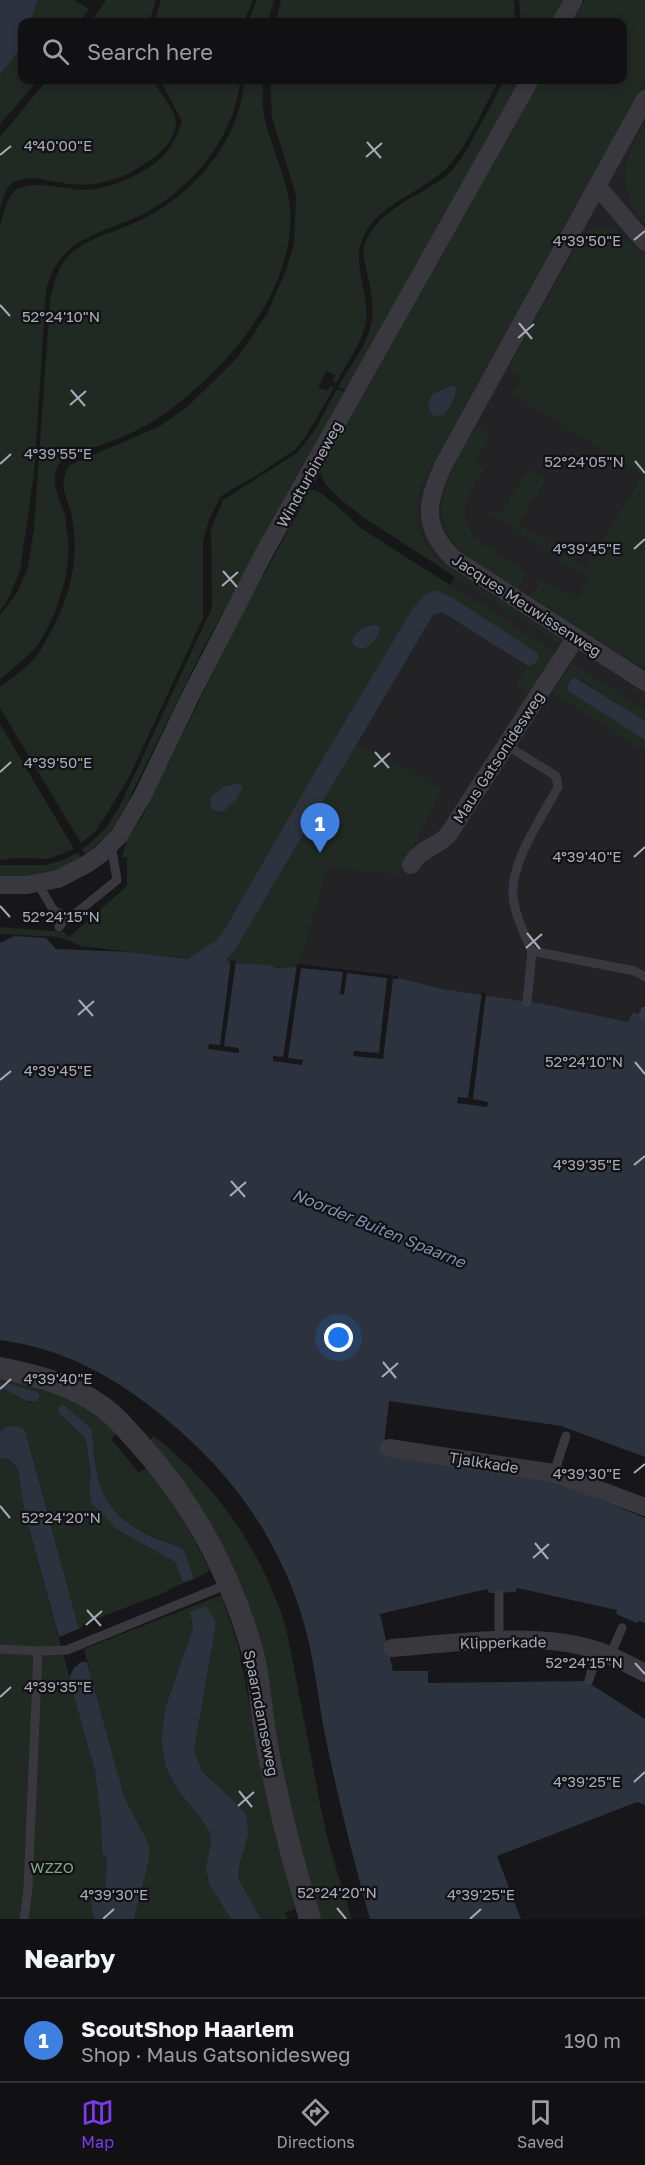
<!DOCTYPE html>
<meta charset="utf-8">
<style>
body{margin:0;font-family:"Golos Text",sans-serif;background:#1a1a1c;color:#f1f3f6}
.you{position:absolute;left:339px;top:1338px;width:21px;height:21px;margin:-15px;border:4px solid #fff;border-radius:50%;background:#1a73e8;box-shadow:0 0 0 9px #1a73e833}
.badge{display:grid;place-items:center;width:39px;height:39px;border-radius:50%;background:#7c3aed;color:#fff;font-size:20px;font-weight:700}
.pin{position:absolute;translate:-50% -50px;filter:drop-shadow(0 2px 3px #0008)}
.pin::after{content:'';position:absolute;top:32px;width:21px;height:18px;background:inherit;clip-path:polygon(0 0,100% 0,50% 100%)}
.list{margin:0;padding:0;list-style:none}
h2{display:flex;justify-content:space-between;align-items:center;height:78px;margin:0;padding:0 24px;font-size:26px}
h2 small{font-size:20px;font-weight:400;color:#9c9da0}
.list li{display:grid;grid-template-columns:39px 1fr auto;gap:18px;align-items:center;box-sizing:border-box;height:84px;padding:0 24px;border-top:2px solid #303133}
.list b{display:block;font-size:22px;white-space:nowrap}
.list p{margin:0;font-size:20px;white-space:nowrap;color:#9c9da0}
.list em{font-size:20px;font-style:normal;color:#9c9da0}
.icon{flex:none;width:33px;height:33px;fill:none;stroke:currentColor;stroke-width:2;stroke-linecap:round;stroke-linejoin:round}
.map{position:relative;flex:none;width:645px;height:1919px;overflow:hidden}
.search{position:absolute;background:#111113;box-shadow:0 3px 9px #0003;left:18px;right:18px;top:18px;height:66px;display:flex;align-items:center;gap:15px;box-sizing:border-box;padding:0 21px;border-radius:12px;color:#9c9da0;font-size:22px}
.sheet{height:162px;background:#111113}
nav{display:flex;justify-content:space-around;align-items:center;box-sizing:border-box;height:84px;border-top:2px solid #303133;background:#111113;font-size:16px;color:#9c9da0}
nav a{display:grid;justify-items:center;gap:3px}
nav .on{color:#7c3aed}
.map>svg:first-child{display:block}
.built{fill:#232326}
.green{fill:#212923}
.water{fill:#2c323e}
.pier{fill:#171719}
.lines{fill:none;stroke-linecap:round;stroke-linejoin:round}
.service{stroke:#38383e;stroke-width:9}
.minor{stroke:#38383e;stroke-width:18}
.tertiary{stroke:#38383e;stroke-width:22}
.ticks{fill:none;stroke:#a9aab9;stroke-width:2}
.labels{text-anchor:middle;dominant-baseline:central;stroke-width:4.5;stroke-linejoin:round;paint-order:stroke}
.street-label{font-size:15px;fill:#a9aab9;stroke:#121214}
.park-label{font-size:15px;fill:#7fa589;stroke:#121214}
.water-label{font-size:16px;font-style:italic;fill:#7f90b5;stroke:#121214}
.ticks-label{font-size:15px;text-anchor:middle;fill:#a9aab9;stroke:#121214;stroke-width:4.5;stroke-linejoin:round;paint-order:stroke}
</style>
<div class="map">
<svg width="645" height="1919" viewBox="0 0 645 1919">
<rect width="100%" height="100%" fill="#171719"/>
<path class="built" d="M645 0V1028L629 1022 544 1004 443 989 391 976 299 965 329 867 355 745 455 577 363 517 337 497 622 80V22Z"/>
<path class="green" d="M38 0H74L89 9 80 22H30Z
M106 0H156L149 22H91Z
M161 0H253L244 22H154Z
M257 0H274L268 22H248Z
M281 0H514L515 22H276Z
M519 0H564L552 22H521Z
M585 0H645V80L422 483C410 513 418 540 441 562L560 639 561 641 558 643 363 517 330 489 325 484 320 472 540 80H622V22H572Z
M22 43V80H38L0 124V75L20 49Z
M47 80H154C159 94 176 109 176 124 175 138 164 150 153 158 127 178 97 189 63 183 47 181 30 174 14 182 5 187 2 200 0 210V137Z
M160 80H240C236 134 193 188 145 213 102 235 60 235 46 290L34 473 20 571 7 601 0 610V227C3 216 6 197 16 190 35 179 63 189 84 190 107 190 142 175 159 160 171 149 178 135 182 121Z
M244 80H263C263 93 262 108 265 120 272 150 287 177 290 207 297 292 221 377 155 420 139 430 119 439 101 445 89 450 68 452 60 463 48 480 60 499 65 515 66 522 67 530 68 538 72 570 55 624 34 649 24 660 12 669 0 679V615L17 593 28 567 34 529 50 301C54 280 59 262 76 249 95 235 122 230 143 219 195 193 241 139 244 80Z
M270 80H499C484 107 471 139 451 163 427 192 382 200 364 235 350 262 370 293 366 321 363 342 346 364 336 383L333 381 335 375 326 371 318 388 328 390 330 386 334 388 306 436 296 449 254 477 221 496 209 519 203 541V618L128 779 96 831 81 843 0 708V686C12 678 26 668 36 657 41 651 44 643 48 637 69 601 79 563 73 522 70 499 55 487 70 465L160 426 187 407 238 357 267 314 286 270 294 244 296 195 272 118Z
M504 80H520L346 390 338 387C350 366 368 344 372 320 375 298 366 273 363 251 371 213 415 198 444 178 462 166 492 102 504 80Z
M645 122V225C616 186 623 162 645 122Z
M599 227 617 229 645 258V669L531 597 542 580 576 601 590 578 492 515 493 508 501 513 529 468 546 479 519 524 586 567 643 475 512 394 521 377 508 369 581 238 589 230Z
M337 389 344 392 205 645 122 813 110 833 86 854 82 850 105 829 119 808 212 608 211 529 223 500 297 453 315 430Z
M476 426 491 435 475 462 485 469C479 478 472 487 468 497 452 533 497 552 521 567V571L526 575 518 588C500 576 479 566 463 552 420 515 454 463 476 426Z
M314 490C324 492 351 520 362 529L555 652 529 696 515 687 528 666 442 612 433 615 356 745 442 789 398 875 329 867 298 968H277L270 965H246L130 952 81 946 59 937 0 934V927L64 932 69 937 127 886V858L122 857 126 841 142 817 242 614 310 491Z
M572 664 645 710V721L577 677 571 679 567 685 568 691 645 740V751L558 696 555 700 553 693Z
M0 724 74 849 49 859 17 858 0 860Z
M78 852 81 857 54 872 31 876H0V865H46L63 860Z
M0 1377 68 1394 117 1432 111 1439 139 1473 149 1466 181 1515 209 1568 208 1572 194 1579 184 1550C173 1543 161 1541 149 1535 98 1510 96 1481 92 1429L63 1404 59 1413 85 1438 91 1474 89 1490 118 1530 175 1562 183 1583 163 1593 86 1623 79 1629 25 1430 6 1427 0 1431V1387L26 1401 32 1403 37 1392 11 1384 0 1383Z
M154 1436C213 1483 254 1539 280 1610 289 1635 293 1663 298 1689 308 1738 316 1788 327 1836 334 1864 344 1892 352 1919H319L299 1849 260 1654 149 1441Z
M0 1458 10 1460 18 1469 25 1514 95 1771 101 1823 102 1854 107 1856 105 1895 91 1902 94 1919H0Z
M221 1595 238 1644 258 1749 295 1909 285 1912 287 1919H261L238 1878 240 1863 248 1837 236 1803 202 1771 194 1750 215 1631 190 1612 193 1628 166 1705 161 1738 165 1766 179 1792 200 1817 209 1832 211 1840 206 1866 231 1919H134L146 1838 124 1797 117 1775 84 1649Z"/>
<path class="water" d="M0 0H38L30 22H22V43L20 49 0 75Z
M453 385 456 387C457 398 450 406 444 415L433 416 430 411 428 402 433 394Z
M435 590 453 598 536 652 539 657C537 662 534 665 528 666L442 612 433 615 236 948 227 959 228 963 270 965 277 968 295 967 391 976 443 989 544 1004 628 1022 633 1012 645 1017V1457L561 1426 389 1401 383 1453 551 1480 645 1518V1623L639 1621 637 1623 616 1614 617 1610 517 1588 516 1592 489 1593 487 1589 380 1614 393 1671H428V1683L586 1681 645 1719V1805L637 1802 497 1856 521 1919H370C352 1855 336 1790 323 1725 318 1694 314 1662 306 1631 300 1606 289 1578 277 1555 252 1503 210 1455 166 1419 116 1377 65 1349 0 1340V943L14 936 46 938 56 949 130 952 188 959 214 942 222 934 315 772 413 608 425 595Z
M377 625 380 628C379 638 371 645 363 649L354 646 352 641C355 631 366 625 377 625Z
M574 677 645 721V740L568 691 567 685Z
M235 784H241L243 787 236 800 223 812 213 810 210 804V798L223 787Z
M0 1383 11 1384 37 1392 40 1395 37 1402 26 1401 0 1387Z
M63 1404 92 1429C96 1481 98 1510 150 1536 161 1541 173 1543 184 1550L194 1579 183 1583 175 1562 118 1530 92 1504 89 1490 91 1474 85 1438 59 1413 58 1409Z
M17 1426 25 1430 79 1629 59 1637 25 1514 18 1469 10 1460 0 1458V1431L6 1427Z
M206 1606 215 1620V1631L194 1750 202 1771 236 1803 247 1816 248 1837 240 1863 238 1878 261 1919H231L209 1884 206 1866 211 1840 209 1832 200 1817 179 1792 165 1766 161 1738 166 1705 193 1628 190 1612Z
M81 1662H87L124 1797 146 1838 150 1850 148 1864 134 1919H94L91 1903 97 1895 105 1894 107 1857 102 1854 101 1823 95 1771 69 1678 74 1668Z"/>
<path class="pier" d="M231 960 236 961 224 1046 239 1048V1053L208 1049 209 1044 220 1045Z
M297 964 398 976V979H393L383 1059 353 1056 354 1051 379 1053 387 978 347 973 344 995 340 994 343 972 301 968 288 1058 303 1060 302 1065 273 1061V1056L283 1057Z
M482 992 486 993 473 1099 488 1102 487 1107 457 1103 458 1097 468 1098Z"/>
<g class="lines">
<path class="service" d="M506 745 556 776 558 787C542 818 506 867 514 903 517 920 525 936 532 951
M38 884 54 911 67 916 75 914 117 880 111 845
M59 927 67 916
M527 1002 532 951 635 971 645 977
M643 1016 645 1011
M554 1473 566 1436
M499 1594V1639
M0 1649 38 1651 67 1650 228 1584
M610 1656 622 1628
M589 1680 598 1651
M24 1919 28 1888 38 1651"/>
<path class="minor" d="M561 22 574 0
M645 99 445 462C427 499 420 526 453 558L645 682
M597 186 645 242
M411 865C420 848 436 848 448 835L576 637
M0 885H27L58 879 87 864 101 854 119 836 143 795 189 699 264 553 530 80
M389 1448 554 1473 645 1507
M392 1648C454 1643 540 1630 599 1651 615 1657 630 1665 645 1673"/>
<path class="tertiary" d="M0 1368C35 1375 71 1384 101 1406 115 1415 125 1428 137 1441 193 1502 230 1572 253 1653 260 1681 261 1711 266 1739 277 1800 292 1859 310 1919"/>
</g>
<path class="ticks" d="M367 142 381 158M0 155 11 146M366 157 382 143M634 240 645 231M0 305 10 316M519 323 532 339M518 338 534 324M71 390 85 406M70 405 86 391M635 461 645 473M0 464 11 454M634 549 645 539M223 571 237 587M222 586 238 572M375 752 389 768M374 767 390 753M0 772 11 762M634 857 645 847M0 906 10 917M527 933 540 949M526 948 542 934M79 1000 93 1016M78 1015 94 1001M635 1062 645 1074M0 1080 11 1071M634 1165 645 1156M231 1181 245 1197M230 1196 246 1182M383 1362 396 1378M382 1377 398 1363M0 1389 11 1379M634 1473 645 1464M0 1506 10 1518M535 1543 548 1559M533 1558 549 1544M87 1610 101 1626M86 1625 102 1611M635 1663 645 1674M0 1697 11 1687M634 1782 645 1772M239 1791 252 1807M238 1806 254 1792M337 1908 346 1919M103 1919 114 1909M470 1919 481 1909"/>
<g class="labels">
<g class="street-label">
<text transform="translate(309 474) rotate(-61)">Windturbineweg</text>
<text transform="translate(527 605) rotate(33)">Jacques Meuwissenweg</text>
<text transform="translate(498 757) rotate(-57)">Maus Gatsonidesweg</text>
<text transform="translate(484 1462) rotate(9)">Tjalkkade</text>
<text transform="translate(503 1642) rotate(-1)">Klipperkade</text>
<text transform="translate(262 1713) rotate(79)">Spaarndamseweg</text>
</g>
<g class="park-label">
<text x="52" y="1867">WZZO</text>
</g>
<g class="water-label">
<text transform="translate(379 1228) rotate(22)">Noorder Buiten Spaarne</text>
</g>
</g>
<g class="ticks-label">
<text x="58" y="151">4°40'00"E</text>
<text x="587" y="246">4°39'50"E</text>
<text x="61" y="322">52°24'10"N</text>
<text x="58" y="459">4°39'55"E</text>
<text x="584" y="467">52°24'05"N</text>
<text x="587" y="554">4°39'45"E</text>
<text x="58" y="768">4°39'50"E</text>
<text x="587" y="862">4°39'40"E</text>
<text x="61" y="922">52°24'15"N</text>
<text x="584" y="1067">52°24'10"N</text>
<text x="58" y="1076">4°39'45"E</text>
<text x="587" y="1170">4°39'35"E</text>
<text x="58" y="1384">4°39'40"E</text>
<text x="587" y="1479">4°39'30"E</text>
<text x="61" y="1523">52°24'20"N</text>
<text x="584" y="1668">52°24'15"N</text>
<text x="58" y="1692">4°39'35"E</text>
<text x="587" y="1787">4°39'25"E</text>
<text x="337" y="1898">52°24'20"N</text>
<text x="114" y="1900">4°39'30"E</text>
<text x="481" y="1900">4°39'25"E</text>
</g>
</svg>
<div class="you"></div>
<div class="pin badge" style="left:320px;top:853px;background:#3f7fe0">1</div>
<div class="search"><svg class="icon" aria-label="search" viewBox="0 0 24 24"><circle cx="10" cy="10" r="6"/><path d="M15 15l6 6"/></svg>Search here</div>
</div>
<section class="sheet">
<h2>Nearby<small></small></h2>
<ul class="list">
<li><span class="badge" style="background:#3f7fe0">1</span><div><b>ScoutShop Haarlem</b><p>Shop · Maus Gatsonidesweg</p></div><em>190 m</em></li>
</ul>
</section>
<nav>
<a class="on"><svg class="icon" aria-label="map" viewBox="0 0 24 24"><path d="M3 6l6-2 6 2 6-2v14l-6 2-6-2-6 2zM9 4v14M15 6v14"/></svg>Map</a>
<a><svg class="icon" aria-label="directions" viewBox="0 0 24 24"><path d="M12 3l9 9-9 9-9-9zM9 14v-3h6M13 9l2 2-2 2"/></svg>Directions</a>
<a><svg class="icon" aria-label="saved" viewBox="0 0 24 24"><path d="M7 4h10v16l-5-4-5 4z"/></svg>Saved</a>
</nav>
